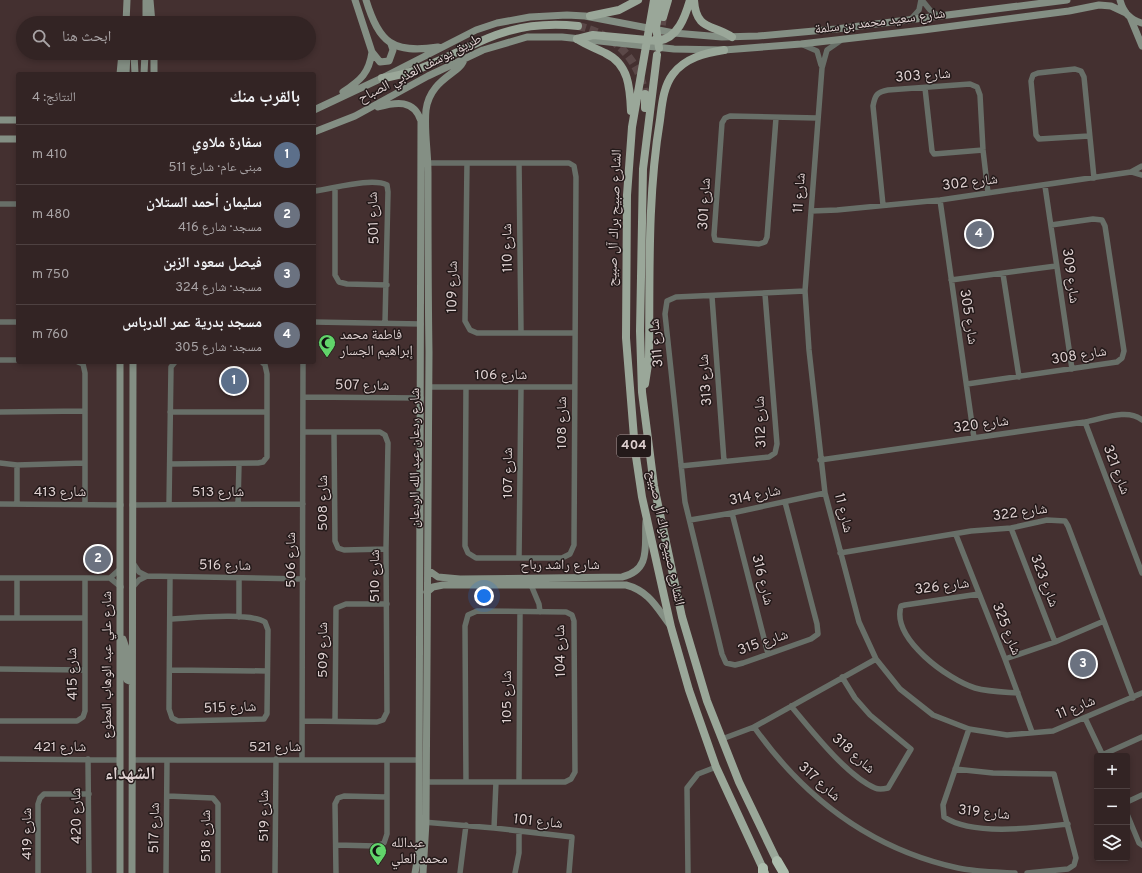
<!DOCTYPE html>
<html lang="ar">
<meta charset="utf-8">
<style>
body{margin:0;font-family:Overpass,"Noto Naskh Arabic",sans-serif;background:#3b2c2c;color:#f1f3f6;direction:rtl}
.controls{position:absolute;right:12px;bottom:12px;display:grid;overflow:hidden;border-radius:4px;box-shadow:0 2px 6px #0003}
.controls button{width:36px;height:36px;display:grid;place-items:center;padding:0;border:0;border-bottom:1px solid #4e4141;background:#332424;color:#f1f3f6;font:20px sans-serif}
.you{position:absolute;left:484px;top:596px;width:14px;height:14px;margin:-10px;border:3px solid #fff;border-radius:50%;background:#1a73e8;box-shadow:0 0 0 6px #1a73e833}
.badge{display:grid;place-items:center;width:26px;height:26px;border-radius:50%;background:#d93025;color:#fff;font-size:13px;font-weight:700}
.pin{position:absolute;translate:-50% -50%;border:2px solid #fff;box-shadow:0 1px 4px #0006}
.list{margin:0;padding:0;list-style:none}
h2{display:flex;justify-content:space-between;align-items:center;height:52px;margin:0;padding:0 16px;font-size:17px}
h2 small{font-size:13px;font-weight:400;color:#a9a4a6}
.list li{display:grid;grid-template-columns:26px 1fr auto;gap:12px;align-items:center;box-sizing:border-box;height:60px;padding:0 16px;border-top:1px solid #4e4141}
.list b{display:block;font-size:15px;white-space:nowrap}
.list p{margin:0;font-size:13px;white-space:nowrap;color:#a9a4a6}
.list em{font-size:13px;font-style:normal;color:#a9a4a6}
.icon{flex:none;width:22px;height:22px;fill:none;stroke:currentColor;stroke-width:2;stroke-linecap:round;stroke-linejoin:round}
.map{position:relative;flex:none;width:1142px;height:873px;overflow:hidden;direction:ltr}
.search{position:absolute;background:#332424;box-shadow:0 2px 6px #0003;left:16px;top:16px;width:300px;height:44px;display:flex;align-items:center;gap:10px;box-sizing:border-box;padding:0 14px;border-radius:22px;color:#a9a4a6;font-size:15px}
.panel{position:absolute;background:#332424;box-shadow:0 2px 6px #0003;left:16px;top:72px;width:300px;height:292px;border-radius:4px;direction:rtl}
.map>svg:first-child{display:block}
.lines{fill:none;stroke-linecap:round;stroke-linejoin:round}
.primary-tunnel{stroke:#5b4848;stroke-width:8;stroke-dasharray:8 4;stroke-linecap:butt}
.street{stroke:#686f68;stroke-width:5.5}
.secondary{stroke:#848f84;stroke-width:7}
.primary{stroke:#9aa799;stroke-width:8}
.highway{stroke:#adbdad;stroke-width:10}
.labels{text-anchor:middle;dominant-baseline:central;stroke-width:3;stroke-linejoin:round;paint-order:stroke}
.shield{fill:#241a1a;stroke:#a69999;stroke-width:1}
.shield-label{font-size:13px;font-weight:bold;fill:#ded0d0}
.street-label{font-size:14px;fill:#ded0d0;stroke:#241a1a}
.poi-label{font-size:14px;fill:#ded0d0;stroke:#241a1a;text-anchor:start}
.district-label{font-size:18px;font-weight:bold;fill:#ded0d0;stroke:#241a1a}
</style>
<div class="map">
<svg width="1142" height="873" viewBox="0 0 1142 873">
<rect width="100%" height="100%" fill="#443030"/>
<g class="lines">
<path class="primary-tunnel" d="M578 26C614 34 638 58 645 94
M660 37 663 17"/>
<path class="street" d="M922 0 930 10 939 16
M910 20 919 10 921 0
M840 41 827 50 822 68 805 291 809 350 825 493 859 622 876 659 900 689 933 715 969 729 1007 735 1053 731 1142 693
M801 44 817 51 821 65
M925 88 932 151 934 154 983 150
M776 118 767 237 765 242 759 244 715 240 714 235 722 123 725 118 730 116 817 118
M1089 136 1039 139 1036 135 1031 81 1033 75 1038 73 1075 69 1081 71 1084 77 1094 178
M428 163H569L574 166 576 177 574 545 570 554 562 558H476L468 553 465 546 466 387
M467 163 465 321 470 330 477 333H574
M519 163 521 332
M1132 172 1142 175
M1045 186 1072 369
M335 188V275L339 282 347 284 387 285
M314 191C332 189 372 177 387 185L388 192 385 323
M940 200 974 438
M0 204H18
M883 205 873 106C875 95 877 92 888 90L970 84 977 87 980 95 983 150 988 193
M811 211 837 210 940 200 1131 172 1142 166
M1003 274 1019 377
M951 280 1056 266
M712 297 724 461
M0 322H18
M314 322 421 324
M0 360H18
M78 362 83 364 85 373V504
M967 384 1117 362 1122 358 1124 351 1105 226 1102 220 1093 219 1051 225
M429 387H574
M303 397 421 398
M0 412 85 411
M170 412H266
M1085 422 1142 573
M303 432H380L385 435 388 443 386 549 387 712 383 720 377 722 303 721
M334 433 335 541 338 548 344 550 386 549
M820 460 1085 422C1102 419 1128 408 1142 420
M0 463 17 465 84 463
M170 464 258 463 263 462 267 457V374L265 365 262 362
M17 465V504
M681 466 769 457 775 453 777 444 765 294
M785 502 817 624 818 634 811 639 743 663 735 665 726 663 722 654 685 502 665 314 667 301 676 297 805 291
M0 504 121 505
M238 504 239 464
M132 505 303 504
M169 505 171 367 175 362
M732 513 768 654
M690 520 732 513 825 493
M1011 528 1055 642
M956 535 1005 659 1032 732
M840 553 971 531 1011 528 1047 520 1065 521 1068 526 1133 698
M519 558 521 388
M133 563 139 572 147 576
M0 578H110L121 587
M110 578 120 569
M239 578V617
M531 585 539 604 540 612
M132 588 139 580 147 576 303 579
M979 594 905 605 901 606C891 639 949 680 975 688 989 692 1004 692 1018 693
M17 617V578
M0 618H85
M170 619C192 618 249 612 265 622L268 630 267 714 264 719 178 721 172 718 169 709 170 577
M876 659 754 727C805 799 871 849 958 868 977 872 997 872 1015 873
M1005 659 1055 642 1104 621
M0 669 84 670
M170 670 267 671
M791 706C811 730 847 776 875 788 879 790 884 789 888 788L911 749 870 715 855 698 842 677
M1085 718 1103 756
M0 721H77L83 717 85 711V578
M335 721 336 608 346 604H387
M969 729 943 805 944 817C972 836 1034 828 1068 824
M722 739 754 727
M1102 755 1142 737
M0 759 120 760
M88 759 89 873
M302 759 303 362
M132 760H419
M955 769 993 773 1054 774 1076 858 1074 865 1068 869 1027 873
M426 782H565L571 779 575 772 574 621 572 615 566 612 477 611 468 615 465 626 466 781
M519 782 520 613
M168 796 213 798 218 804V873
M1127 802 1142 795
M1127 814 1139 843 1142 845
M423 822 494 828 572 837 569 873
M494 828 496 782
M336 845 376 846 384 843 387 834V760
M38 873V804L40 798 44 794H89
M166 873 167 760
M275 873 276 759
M336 873 335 804 338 798 344 796 386 797
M460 873 466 825
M515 873 519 853V832
M688 873 687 788 698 774 716 767"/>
<path class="secondary" d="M150 0 152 23
M355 0 372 52 380 62 389 61 393 50 391 44
M366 0C379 43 393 54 438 47
M1120 0C1123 12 1130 20 1142 23
M1130 17 1142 46
M126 23 127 0
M146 23V1
M134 53 135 74
M154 53V74
M120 74 122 53
M126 74 127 53
M144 74 145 53
M343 92C361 80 369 73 372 52
M378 107C396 102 414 99 421 121L419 822V850L415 873
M314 110 382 78 476 30 497 23 530 17 567 15 585 16 674 33 722 37 758 36 836 29 1067 0
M0 120H18
M314 132 355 116 428 76 483 50 527 37H562L674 49 724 50 801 44 923 30 1069 11 1099 5 1111 6 1126 13
M0 139H18
M428 570 438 577 460 579 622 577C652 570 644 545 646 521
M427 592 433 587 443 585H626C649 591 657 608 670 625
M123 639 127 651V680L132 682
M120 873V362
M132 873 133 362
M423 873 426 822C426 666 429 509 429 352 428 292 428 232 428 172 428 152 424 130 426 110 430 78 462 73 464 59"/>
<path class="primary" d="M654 0 632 127 627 195 626 338 635 450 642 497 671 627 689 690 716 767 765 873
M694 0C696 31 713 24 732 37
M590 16 619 10 638 0
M663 17 668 0
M577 39 593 35 658 41C678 38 685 17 690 0
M577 39C586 45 595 48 605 53 629 64 630 88 631 111
M659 48 656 27 661 0
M657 55 643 169 640 331 642 392 654 486 682 617 707 701 739 782 780 867
M382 78C424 73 458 49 496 35 523 25 550 23 578 26
M645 94V108
M645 384 649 358C650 279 647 198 660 120 662 105 663 87 673 74 685 58 705 53 724 50"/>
<path class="highway" d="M777 861 784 873
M763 868V873"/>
</g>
<defs>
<symbol id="mosque-pin" viewBox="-11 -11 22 30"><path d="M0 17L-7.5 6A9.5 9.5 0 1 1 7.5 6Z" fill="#61d46a" stroke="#241a1a"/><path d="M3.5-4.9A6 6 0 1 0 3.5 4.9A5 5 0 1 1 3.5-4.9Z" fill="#111"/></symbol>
</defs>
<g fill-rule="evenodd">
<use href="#mosque-pin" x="317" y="333" width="20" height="27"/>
<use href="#mosque-pin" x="368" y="841" width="20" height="27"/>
</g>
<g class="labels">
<rect class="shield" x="617" y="435" width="34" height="22" rx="3"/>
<g class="shield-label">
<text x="634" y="446">404</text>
</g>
<g class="street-label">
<text transform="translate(880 22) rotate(-7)">شارع سعيد محمد بن سلمة</text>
<text transform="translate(420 69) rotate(-27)">طريق يوسف العذبي الصباح</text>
<text transform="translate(923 76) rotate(-4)">شارع 303</text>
<text transform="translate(970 183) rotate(-7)">شارع 302</text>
<text transform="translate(800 193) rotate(-86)">شارع 11</text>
<text transform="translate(705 204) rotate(-87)">شارع 301</text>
<text transform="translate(374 218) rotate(-92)">شارع 501</text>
<text transform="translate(615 218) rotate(-88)">الشارع صبيح براك آل صبيح</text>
<text transform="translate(508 248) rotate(-91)">شارع 110</text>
<text transform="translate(1070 276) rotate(82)">شارع 309</text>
<text transform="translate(453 287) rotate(-89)">شارع 109</text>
<text transform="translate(968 317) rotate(81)">شارع 305</text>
<text transform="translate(657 343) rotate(-95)">شارع 311</text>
<text transform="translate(1079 356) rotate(-9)">شارع 308</text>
<text x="501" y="375">شارع 106</text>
<text transform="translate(706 380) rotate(-94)">شارع 313</text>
<text transform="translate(362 386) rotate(1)">شارع 507</text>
<text transform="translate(761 422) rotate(-92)">شارع 312</text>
<text transform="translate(562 423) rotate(-90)">شارع 108</text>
<text transform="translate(981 425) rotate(-8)">شارع 320</text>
<text transform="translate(415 458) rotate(-90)">شارع ردعان عبد الله الردعان</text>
<text transform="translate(1116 470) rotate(69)">شارع 321</text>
<text transform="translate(508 473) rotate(-90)">شارع 107</text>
<text x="60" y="492">شارع 413</text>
<text x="218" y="492">شارع 513</text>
<text transform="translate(755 496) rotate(-12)">شارع 314</text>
<text transform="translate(323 503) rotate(-90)">شارع 508</text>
<text transform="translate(843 513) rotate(76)">شارع 11</text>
<text transform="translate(1020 513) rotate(-8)">شارع 322</text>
<text transform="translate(665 538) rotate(78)">الشارع صبيح براك آل صبيح</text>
<text transform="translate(291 560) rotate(-90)">شارع 506</text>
<text x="560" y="565">شارع راشد رباح</text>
<text transform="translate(225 566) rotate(1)">شارع 516</text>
<text transform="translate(375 576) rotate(-90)">شارع 510</text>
<text transform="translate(762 580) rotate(76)">شارع 316</text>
<text transform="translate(1044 581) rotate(69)">شارع 323</text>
<text transform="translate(942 587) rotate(-7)">شارع 326</text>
<text transform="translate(1006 629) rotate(68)">شارع 325</text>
<text transform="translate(763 643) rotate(-19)">شارع 315</text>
<text transform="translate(323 650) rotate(-90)">شارع 509</text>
<text transform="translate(561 651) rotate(-91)">شارع 104</text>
<text transform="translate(107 665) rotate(-90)">شارع علي عبد الوهاب المطوع</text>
<text transform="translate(73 674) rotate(-91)">شارع 415</text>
<text transform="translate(507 697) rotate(-90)">شارع 105</text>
<text transform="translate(230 708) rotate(-2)">شارع 515</text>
<text transform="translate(1076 708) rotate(-22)">شارع 11</text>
<text x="60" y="747">شارع 421</text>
<text x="275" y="747">شارع 521</text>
<text transform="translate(853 754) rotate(42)">شارع 318</text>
<text transform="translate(819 782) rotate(42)">شارع 317</text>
<text transform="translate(984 813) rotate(6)">شارع 319</text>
<text transform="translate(77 816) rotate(-91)">شارع 420</text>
<text transform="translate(264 816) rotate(-90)">شارع 519</text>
<text transform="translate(538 822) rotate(6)">شارع 101</text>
<text transform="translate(155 828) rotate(-89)">شارع 517</text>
<text transform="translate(27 834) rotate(-90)">شارع 419</text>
<text transform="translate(206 836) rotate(-90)">شارع 518</text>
</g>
<g class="poi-label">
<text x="340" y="335">فاطمة محمد<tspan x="340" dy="16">إبراهيم الجسار</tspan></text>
<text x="391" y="843">عبدالله<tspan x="391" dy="16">محمد العلي</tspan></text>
</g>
<g class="district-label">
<text x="130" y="774">الشهداء</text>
</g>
</g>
</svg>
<div class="controls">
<button>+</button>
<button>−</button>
<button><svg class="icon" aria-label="layers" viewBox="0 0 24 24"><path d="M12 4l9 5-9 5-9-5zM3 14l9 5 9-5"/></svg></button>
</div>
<div class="you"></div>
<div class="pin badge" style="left:234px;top:381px;background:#5c6f8a">1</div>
<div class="pin badge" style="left:98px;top:559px;background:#6b7280">2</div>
<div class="pin badge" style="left:1083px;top:664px;background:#6b7280">3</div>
<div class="pin badge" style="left:979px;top:234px;background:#6b7280">4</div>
<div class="search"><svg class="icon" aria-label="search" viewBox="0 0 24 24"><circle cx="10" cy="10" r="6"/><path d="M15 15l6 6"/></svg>ابحث هنا</div>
<section class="panel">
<h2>بالقرب منك<small>النتائج: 4</small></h2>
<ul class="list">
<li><span class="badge" style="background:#5c6f8a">1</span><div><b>سفارة ملاوي</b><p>مبنى عام · شارع 511</p></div><em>410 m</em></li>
<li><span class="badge" style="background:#6b7280">2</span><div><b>سليمان أحمد الستلان</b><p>مسجد · شارع 416</p></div><em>480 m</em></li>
<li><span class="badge" style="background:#6b7280">3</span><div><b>فيصل سعود الزبن</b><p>مسجد · شارع 324</p></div><em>750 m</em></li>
<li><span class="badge" style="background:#6b7280">4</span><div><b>مسجد بدرية عمر الدرباس</b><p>مسجد · شارع 305</p></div><em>760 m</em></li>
</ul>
</section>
</div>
